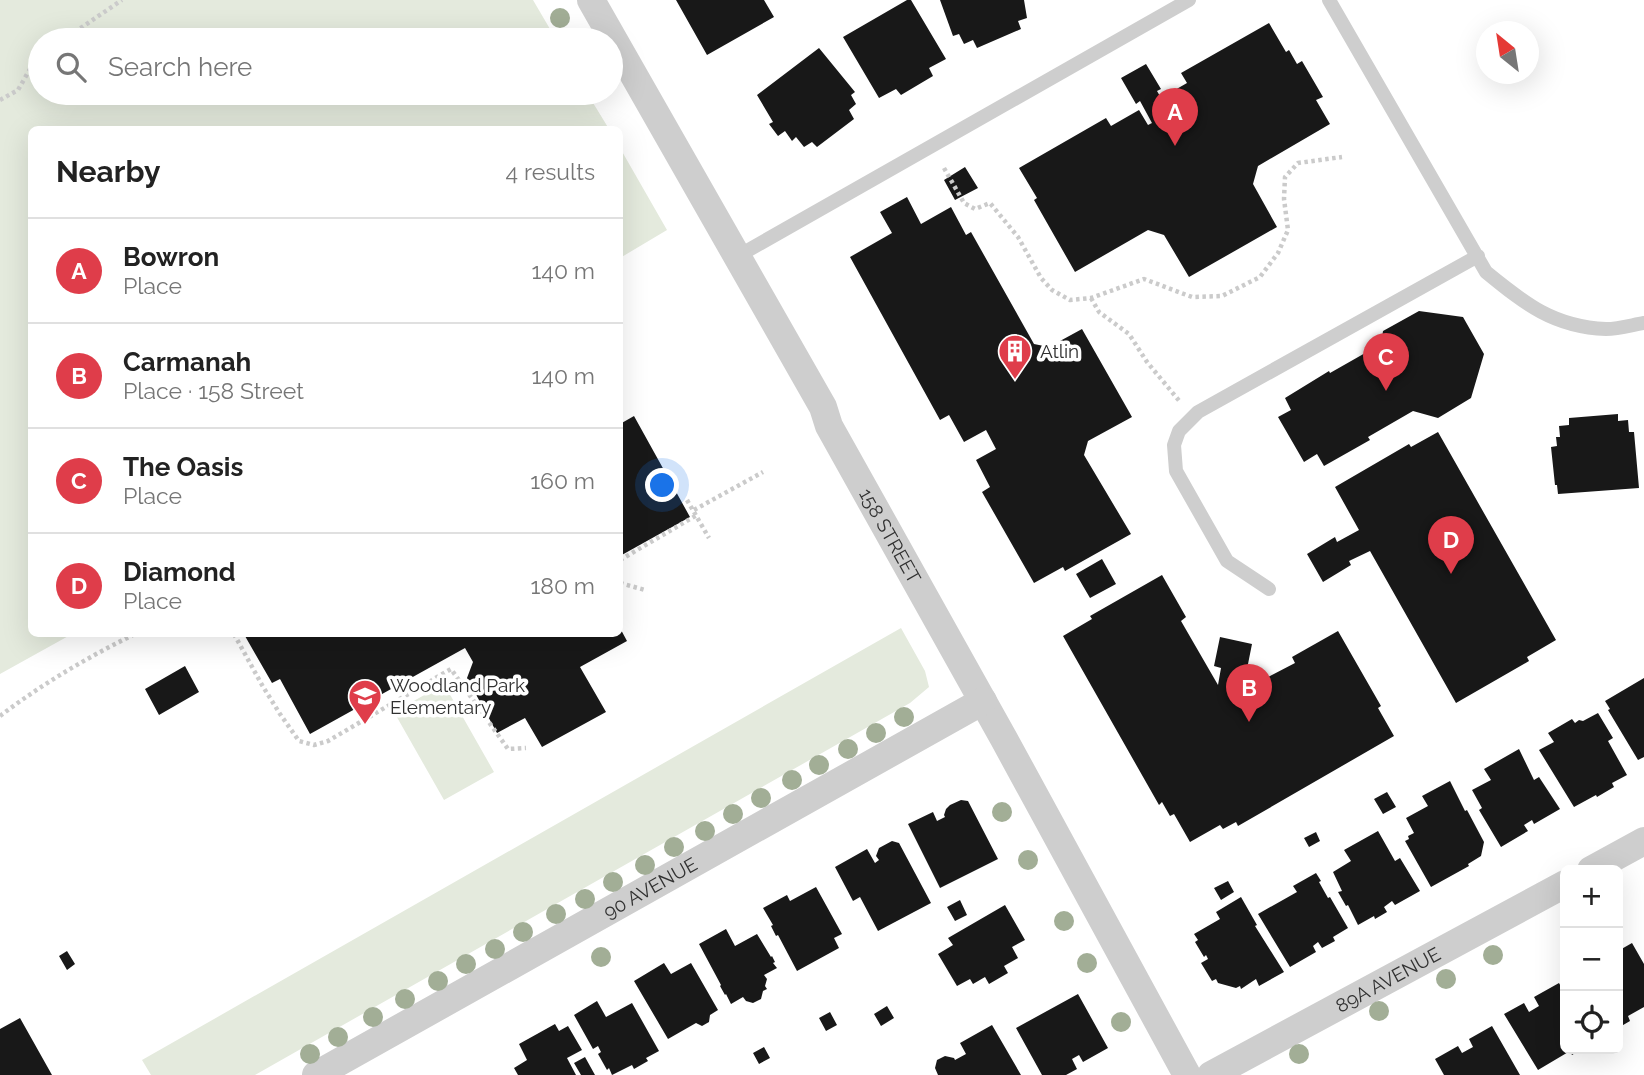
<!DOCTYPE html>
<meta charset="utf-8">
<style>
body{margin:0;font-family:Raleway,sans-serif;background:#f2f2f2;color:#222}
.controls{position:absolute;right:21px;bottom:21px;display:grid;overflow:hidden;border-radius:10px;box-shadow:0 7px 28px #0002}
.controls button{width:63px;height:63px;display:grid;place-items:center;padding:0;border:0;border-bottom:2px solid #e0e0e0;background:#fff;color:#222;font:35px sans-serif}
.compass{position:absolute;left:1476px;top:21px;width:63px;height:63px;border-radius:50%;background:#fff;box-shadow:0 7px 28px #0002;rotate:330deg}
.you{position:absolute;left:663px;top:486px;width:24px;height:24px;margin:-18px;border:5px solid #fff;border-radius:50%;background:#1a73e8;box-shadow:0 0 0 10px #1a73e833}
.badge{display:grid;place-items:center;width:46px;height:46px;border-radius:50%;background:#df3d4a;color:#fff;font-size:23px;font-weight:700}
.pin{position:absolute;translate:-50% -58px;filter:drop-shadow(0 2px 4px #0008)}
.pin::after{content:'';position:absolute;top:37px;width:24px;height:21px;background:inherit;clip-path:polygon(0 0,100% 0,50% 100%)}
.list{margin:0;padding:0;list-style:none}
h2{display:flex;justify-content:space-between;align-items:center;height:91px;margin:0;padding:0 28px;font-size:30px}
h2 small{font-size:23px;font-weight:400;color:#767676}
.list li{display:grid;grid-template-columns:46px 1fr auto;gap:21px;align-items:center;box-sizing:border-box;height:105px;padding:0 28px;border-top:2px solid #e0e0e0}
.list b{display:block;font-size:26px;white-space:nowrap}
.list p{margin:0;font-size:23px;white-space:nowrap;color:#767676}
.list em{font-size:23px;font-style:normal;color:#767676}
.icon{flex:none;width:38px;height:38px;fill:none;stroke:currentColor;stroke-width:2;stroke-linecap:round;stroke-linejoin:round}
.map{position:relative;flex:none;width:1644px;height:1075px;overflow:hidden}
.search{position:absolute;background:#fff;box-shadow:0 7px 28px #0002;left:28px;top:28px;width:595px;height:77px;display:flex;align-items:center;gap:18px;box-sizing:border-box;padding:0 24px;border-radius:38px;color:#767676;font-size:26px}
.panel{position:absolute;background:#fff;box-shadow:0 7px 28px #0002;left:28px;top:126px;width:595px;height:511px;border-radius:10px}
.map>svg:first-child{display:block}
.green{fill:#e4eadd}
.building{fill:#181818}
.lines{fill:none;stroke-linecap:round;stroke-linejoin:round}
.path{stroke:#cbcbcb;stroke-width:4.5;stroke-dasharray:3.5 3.5;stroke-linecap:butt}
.service{stroke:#cecece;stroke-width:14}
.minor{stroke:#cecece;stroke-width:28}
.tree{fill:#a2ae96}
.labels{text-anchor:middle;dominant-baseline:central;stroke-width:7;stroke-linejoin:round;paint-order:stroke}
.poi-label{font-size:19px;fill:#313131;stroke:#fff;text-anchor:start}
.street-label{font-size:19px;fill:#313131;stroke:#fff}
</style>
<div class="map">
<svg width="1644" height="1075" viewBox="0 0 1644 1075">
<rect width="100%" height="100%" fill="#fff"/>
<path class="green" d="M0 0H533L550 29 560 40H40V93H587L609 129 32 130V634H72L0 674Z
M620 148 667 230 620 258Z
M901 628 925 671 929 687 910 703 255 1075H151L142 1060Z
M444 684 494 772 444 800 394 712Z"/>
<path class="building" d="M676 0H764L774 17 707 55Z
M907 0H911L946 59 929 68 933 76 901 95 896 89 879 98 843 37Z
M940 0H1024L1027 18 1018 21 1021 29 977 48 973 40 964 44 959 34 953 36Z
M1269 23 1286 52 1289 50 1297 64 1302 61 1323 97 1316 100 1330 124 1258 166 1253 184 1277 227 1189 277 1164 235 1148 230 1075 272 1034 200 1037 198 1019 168 1106 118 1111 126 1139 110 1148 125 1152 123 1140 101 1136 104 1121 78 1146 64 1161 89 1157 91 1161 98 1187 83 1181 73Z
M819 48 855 92 851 95 856 104 849 110 854 119 817 147 812 142 804 147 796 137 792 141 785 131 778 136 769 124 773 122 757 95Z
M965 167 978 188 955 200 944 180Z
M907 197 921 224 951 207 966 235 971 232 1034 344 1049 347 1082 329 1132 417 1088 441 1084 455 1131 534 1065 571 1063 567 1034 583 982 492 990 487 976 460 996 449 986 430 964 442 949 415 940 420 850 257 892 233 880 212Z
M1419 311 1463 317 1484 354 1471 398 1438 418 1413 411 1368 437 1370 440 1324 466 1317 454 1304 462 1278 417 1291 410 1285 398 1329 371 1330 373 1381 344 1383 331Z
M1618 414V421L1628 420 1629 432H1634L1639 488 1558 494 1557 485H1555L1551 447 1557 446 1556 437H1560L1559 426 1569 425V418Z
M634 416 690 517 620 556V424Z
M1438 432 1556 640 1527 657 1529 661 1456 703 1370 551 1349 561 1351 565 1323 582 1307 554 1335 537 1337 542 1359 530 1335 487 1409 444 1411 447Z
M1102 559 1116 584 1090 598 1076 574Z
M1162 575 1186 617 1181 621 1218 685 1221 668 1214 666 1220 637 1252 644 1246 674 1241 673 1235 694 1295 663 1292 657 1338 631 1381 706 1378 708 1394 736 1238 826 1236 822 1223 829 1220 825 1190 842 1174 814 1170 816 1162 802 1159 805 1063 636 1092 619 1090 616Z
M620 628 627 641 580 667 606 712 542 747 525 718 497 733 467 678 473 662 465 648 310 734 280 679 272 683 245 636 250 634H620Z
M185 666 199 692 159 715 145 689Z
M1644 678V757L1638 760 1608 710 1610 709 1605 701Z
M1598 713 1613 738 1608 741 1627 775 1612 783 1614 787 1597 797 1596 795 1574 807 1539 750 1554 742 1548 733 1572 719 1575 723 1579 720 1583 721Z
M1519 749 1534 780 1539 777 1560 809 1534 824 1532 820 1524 825 1528 831 1501 847 1479 810 1482 808 1472 790 1491 780 1484 769Z
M1450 781 1465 811 1467 810 1484 842 1481 856 1468 864 1469 866 1431 887 1405 841 1409 839 1408 836 1414 833 1406 818 1428 806 1422 796Z
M1387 792 1396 807 1383 814 1374 799Z
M961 800 968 801 998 859 940 888 908 824 933 812 937 821 945 817 944 815 946 809 950 805Z
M1378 831 1395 861 1400 858 1420 891 1395 905 1392 901 1384 907 1387 912 1375 919 1374 916 1358 925 1348 905 1346 906 1338 892 1342 891 1333 872 1351 861 1344 850Z
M1316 832 1320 841 1309 847 1304 838Z
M892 841 899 843 931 903 878 931 860 897 853 901 835 867 867 849 875 863 879 860 876 856 879 848Z
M1316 873 1321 881 1319 882 1328 898 1330 897 1348 928 1333 937 1335 941 1322 948 1318 942 1313 946 1316 952 1290 967 1258 914 1297 892 1293 886Z
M1228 881 1234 892 1221 900 1214 888Z
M816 887 842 934 834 938 839 948 797 971 778 935 776 936 771 926 773 925 763 908 787 895 790 901Z
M1241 897 1257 925 1255 926 1284 972 1259 986 1256 979 1241 989 1240 986 1236 988 1218 983 1216 979 1212 981 1201 963 1208 959 1206 955 1204 957 1195 942 1198 940 1194 934 1220 919 1216 912Z
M960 900 967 915 955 921 947 907Z
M1005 905 1025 940 1012 947 1018 958 1004 966 1008 973 989 984 985 977 973 984 970 979 957 986 938 954 953 945 948 938Z
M726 929 735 946 757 934 771 957 772 956 775 962 773 963 777 968 764 975 767 979 765 986 767 989 763 991 761 999 753 1003 746 1001 743 997 731 1004 726 994 725 995 720 986 721 985 699 944Z
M1632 943 1644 964V1007L1628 1016 1630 1021 1618 1028V951Z
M67 951 75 964 67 970 59 956Z
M664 963 671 974 691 963 718 1010 710 1015 709 1022 702 1026 696 1023 668 1039 634 981Z
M1559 983 1565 994V1049H1582L1572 1055 1570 1051 1538 1070 1504 1014 1524 1003 1529 1012 1539 1006 1534 997Z
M1078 994 1108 1048 1083 1062 1079 1055 1072 1059 1077 1069 1066 1075H1042L1016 1028Z
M597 1001 606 1017 632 1003 659 1051 646 1058 648 1061 634 1069 632 1065 612 1075 609 1068 607 1070 598 1054 601 1052 598 1046 593 1049 574 1015Z
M887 1006 894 1018 881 1026 874 1014Z
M830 1012 837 1025 826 1031 819 1018Z
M20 1018 52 1075H0V1029Z
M555 1024 559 1031 568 1026 582 1050 567 1058 576 1075H518L514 1068 527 1060 519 1044Z
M992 1025 1021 1075H938L935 1068 937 1060 945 1056 954 1058 955 1060 966 1054 960 1043Z
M1492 1026 1520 1075H1444L1435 1059 1458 1046 1462 1053 1473 1047 1469 1039Z
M764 1047 770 1058 759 1064 753 1053Z
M585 1057 595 1075H581L574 1063Z"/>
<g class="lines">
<path class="path" d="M63 40 122 0
M0 100 18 90 30 69 40 60
M944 168 964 203 975 209 990 203 1018 237 1041 278 1052 290 1070 300 1091 298 1144 279 1192 297 1222 296 1260 277 1278 253 1288 230 1284 199 1285 177 1298 163 1342 157
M1091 298 1099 312 1129 334 1147 362 1181 403
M687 500 709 538
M694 510 763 472
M620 560 697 515
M620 583 645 590
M234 634 262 685 280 714 299 741 314 745 328 741 451 669 508 749 526 748
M0 716C42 684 88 657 135 634"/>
<path class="service" d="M1329 0 1486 272C1525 304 1554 327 1606 329 1619 329 1632 325 1644 323
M738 256 1189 0
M1269 589 1227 561 1176 471 1174 445 1179 431 1198 412 1478 256"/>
<g class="minor">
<path id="s1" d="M591 0 823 407 829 426 1004 739 1187 1075"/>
<path d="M1591 870 1644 841"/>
<path id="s2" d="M316 1075 983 701"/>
<path id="s3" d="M1211 1075 1565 884"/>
</g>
</g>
<g class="tree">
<circle cx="560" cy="18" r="10"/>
<circle cx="904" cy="717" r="10"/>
<circle cx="876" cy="733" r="10"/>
<circle cx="848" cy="749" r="10"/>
<circle cx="819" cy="765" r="10"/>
<circle cx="792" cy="780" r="10"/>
<circle cx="761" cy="798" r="10"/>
<circle cx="1002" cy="812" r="10"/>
<circle cx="733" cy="814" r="10"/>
<circle cx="705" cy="831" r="10"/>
<circle cx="674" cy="847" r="10"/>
<circle cx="1028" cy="860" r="10"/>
<circle cx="645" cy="865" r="10"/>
<circle cx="613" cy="882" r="10"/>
<circle cx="585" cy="899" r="10"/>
<circle cx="556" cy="914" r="10"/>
<circle cx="1064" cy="921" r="10"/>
<circle cx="523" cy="932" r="10"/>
<circle cx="495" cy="949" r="10"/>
<circle cx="1493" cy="955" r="10"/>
<circle cx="601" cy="957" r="10"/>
<circle cx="1087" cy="963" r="10"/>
<circle cx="466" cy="964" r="10"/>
<circle cx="1446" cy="979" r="10"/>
<circle cx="438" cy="981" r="10"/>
<circle cx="405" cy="999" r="10"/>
<circle cx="1379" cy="1011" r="10"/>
<circle cx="373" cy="1017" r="10"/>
<circle cx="1121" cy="1022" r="10"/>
<circle cx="338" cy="1037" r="10"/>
<circle cx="310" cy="1054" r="10"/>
<circle cx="1299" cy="1054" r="10"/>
</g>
<defs>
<symbol id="building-pin" viewBox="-11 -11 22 30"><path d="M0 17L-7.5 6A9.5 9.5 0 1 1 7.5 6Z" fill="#df3d4a" stroke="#fff"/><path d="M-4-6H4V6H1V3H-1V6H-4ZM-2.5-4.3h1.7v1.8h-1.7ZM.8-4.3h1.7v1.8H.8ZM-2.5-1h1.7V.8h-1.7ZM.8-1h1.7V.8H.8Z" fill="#fff"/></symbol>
<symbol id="school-pin" viewBox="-11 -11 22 30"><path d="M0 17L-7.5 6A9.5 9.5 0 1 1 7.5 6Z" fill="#df3d4a" stroke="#fff"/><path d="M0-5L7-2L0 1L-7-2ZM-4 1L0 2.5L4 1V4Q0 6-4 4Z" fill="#fff"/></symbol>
</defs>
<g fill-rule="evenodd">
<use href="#building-pin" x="996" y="332" width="38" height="52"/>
<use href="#school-pin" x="346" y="677" width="38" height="52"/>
</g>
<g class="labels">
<g class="poi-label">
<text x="1040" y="351">Atlin</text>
<text x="390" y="685">Woodland Park<tspan x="390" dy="22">Elementary</tspan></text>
</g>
<g class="street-label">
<text stroke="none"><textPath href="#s1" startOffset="614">158 STREET</textPath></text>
<text stroke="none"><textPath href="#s2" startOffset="383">90 AVENUE</textPath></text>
<text stroke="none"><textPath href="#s3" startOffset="201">89A AVENUE</textPath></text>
</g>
</g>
</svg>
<div class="controls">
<button>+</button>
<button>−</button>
<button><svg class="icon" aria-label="locate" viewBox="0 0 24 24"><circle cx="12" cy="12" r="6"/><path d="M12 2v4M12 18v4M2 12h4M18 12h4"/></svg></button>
</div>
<svg class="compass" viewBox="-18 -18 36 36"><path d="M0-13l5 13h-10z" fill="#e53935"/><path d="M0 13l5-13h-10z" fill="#767676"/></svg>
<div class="you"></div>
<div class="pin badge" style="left:1175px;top:146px">A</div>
<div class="pin badge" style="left:1249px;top:722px">B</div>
<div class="pin badge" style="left:1386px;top:391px">C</div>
<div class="pin badge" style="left:1451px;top:574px">D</div>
<div class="search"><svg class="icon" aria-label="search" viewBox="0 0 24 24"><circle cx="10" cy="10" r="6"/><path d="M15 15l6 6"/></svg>Search here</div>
<section class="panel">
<h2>Nearby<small>4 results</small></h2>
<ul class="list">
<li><span class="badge">A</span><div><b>Bowron</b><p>Place</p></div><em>140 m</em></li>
<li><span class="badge">B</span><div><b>Carmanah</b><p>Place · 158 Street</p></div><em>140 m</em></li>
<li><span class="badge">C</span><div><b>The Oasis</b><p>Place</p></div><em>160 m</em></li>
<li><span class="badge">D</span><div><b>Diamond</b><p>Place</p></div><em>180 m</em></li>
</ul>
</section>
</div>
